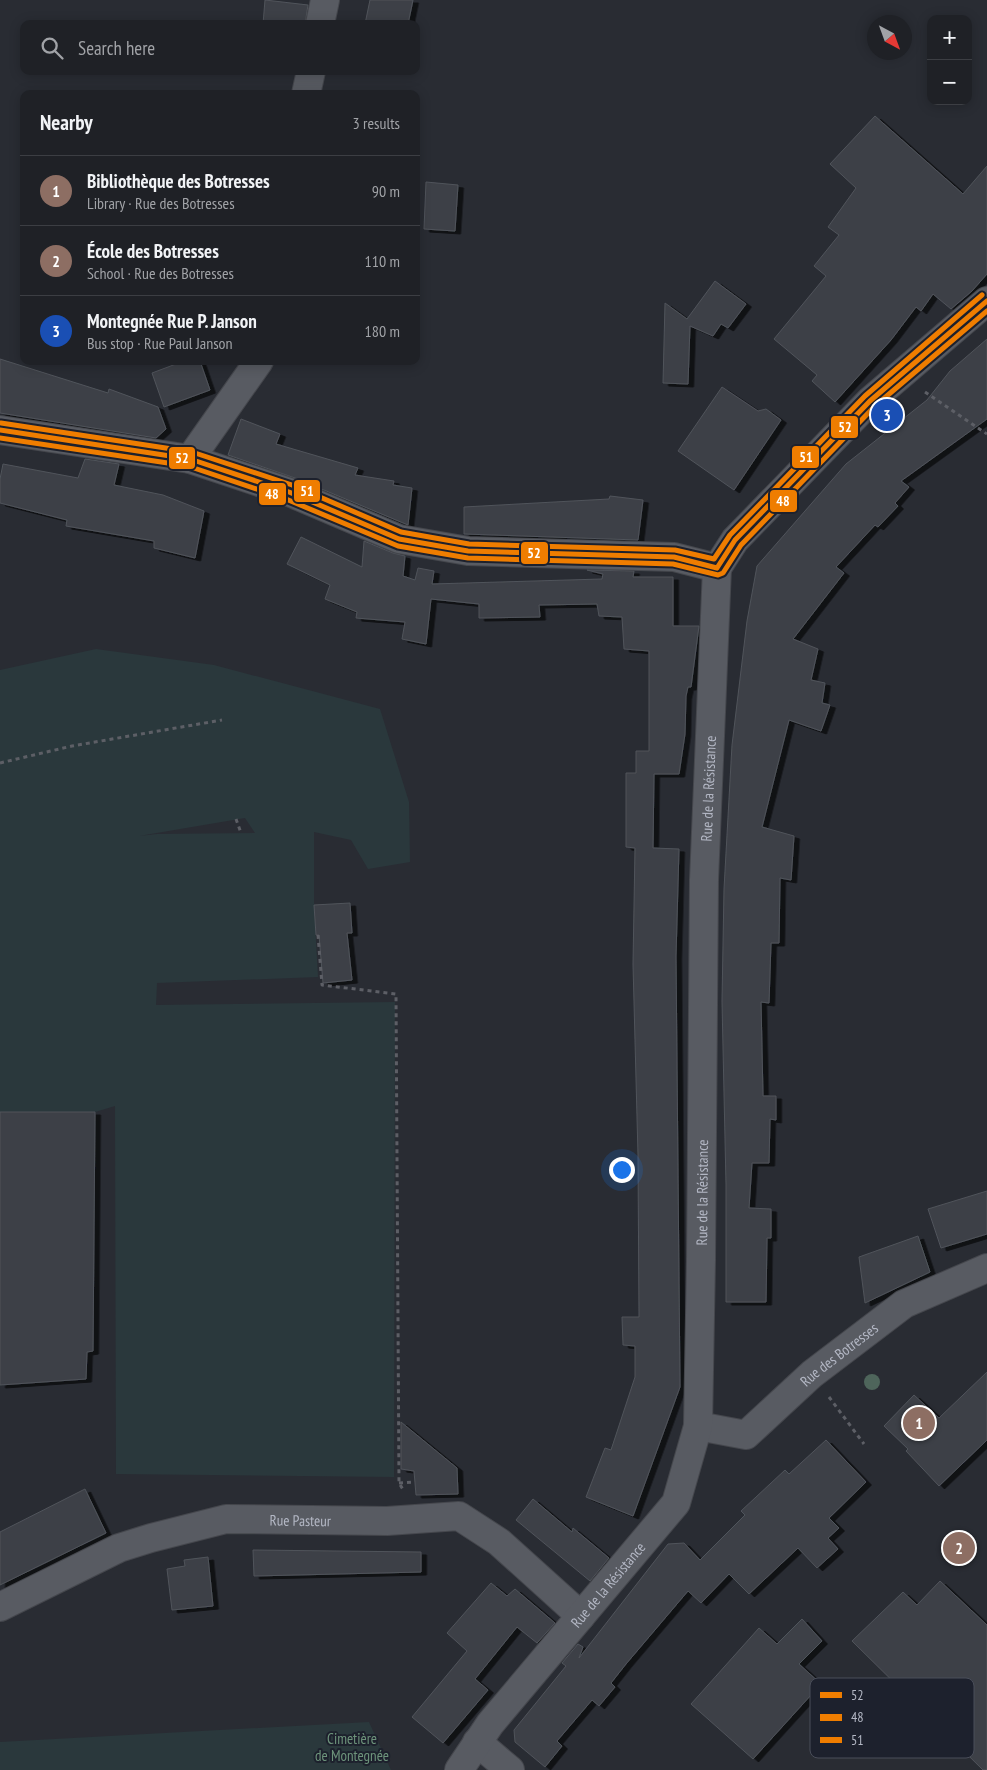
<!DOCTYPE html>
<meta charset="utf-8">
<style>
body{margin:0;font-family:"PT Sans Narrow",sans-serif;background:#2c2e32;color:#f1f3f6}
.controls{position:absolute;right:15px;top:15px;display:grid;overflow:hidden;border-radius:10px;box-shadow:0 2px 12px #0003}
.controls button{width:45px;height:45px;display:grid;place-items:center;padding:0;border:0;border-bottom:1px solid #3c3e43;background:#1f2126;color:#f1f3f6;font:25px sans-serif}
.compass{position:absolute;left:867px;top:15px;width:45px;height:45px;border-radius:50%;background:#1f2126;box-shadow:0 2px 12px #0003;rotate:139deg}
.you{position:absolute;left:621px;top:1169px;width:18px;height:18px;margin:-12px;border:4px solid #fff;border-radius:50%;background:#1a73e8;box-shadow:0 0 0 8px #1a73e833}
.badge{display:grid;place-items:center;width:32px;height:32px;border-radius:50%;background:#838691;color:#fff;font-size:16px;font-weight:700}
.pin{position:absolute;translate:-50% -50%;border:2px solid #fff;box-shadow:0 1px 5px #0006}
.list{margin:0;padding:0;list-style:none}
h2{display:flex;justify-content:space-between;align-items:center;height:65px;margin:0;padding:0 20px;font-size:21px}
h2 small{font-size:16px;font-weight:400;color:#a1a3a7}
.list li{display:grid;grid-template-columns:32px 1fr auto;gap:15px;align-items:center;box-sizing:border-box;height:70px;padding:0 20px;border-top:1px solid #3c3e43}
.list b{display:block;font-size:19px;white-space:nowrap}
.list p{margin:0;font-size:16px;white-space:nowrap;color:#a1a3a7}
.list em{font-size:16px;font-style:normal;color:#a1a3a7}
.icon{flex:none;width:28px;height:28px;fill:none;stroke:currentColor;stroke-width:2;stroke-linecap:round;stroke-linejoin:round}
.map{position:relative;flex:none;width:987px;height:1770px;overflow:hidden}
.search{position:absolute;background:#1f2126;box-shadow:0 2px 12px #0003;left:20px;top:20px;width:400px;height:55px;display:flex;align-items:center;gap:12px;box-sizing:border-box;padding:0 18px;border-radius:10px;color:#a1a3a7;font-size:19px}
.panel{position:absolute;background:#1f2126;box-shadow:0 2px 12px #0003;left:20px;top:90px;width:400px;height:275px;border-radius:10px}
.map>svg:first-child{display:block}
.green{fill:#2a383c;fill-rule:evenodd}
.building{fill:#3e4047;stroke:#50545b;filter:url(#shadow)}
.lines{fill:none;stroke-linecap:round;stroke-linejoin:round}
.minor-casing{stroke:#45474d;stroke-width:30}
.path{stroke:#5d5f66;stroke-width:3;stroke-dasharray:4 4;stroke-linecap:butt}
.minor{stroke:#585b62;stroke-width:28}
.bus-1-casing{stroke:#1d212d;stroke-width:9}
.bus-2-casing{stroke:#1d212d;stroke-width:9}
.bus-3-casing{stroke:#1d212d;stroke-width:9}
.bus-1{stroke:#ef7d00;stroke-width:5}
.bus-2{stroke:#ef7d00;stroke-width:5}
.bus-3{stroke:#ef7d00;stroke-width:5}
.tree{fill:#4e655b}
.labels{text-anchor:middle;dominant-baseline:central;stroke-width:4;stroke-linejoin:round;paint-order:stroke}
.street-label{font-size:15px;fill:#b3b7c4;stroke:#1d212d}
.park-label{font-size:15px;fill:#6d937b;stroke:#1d212d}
.key{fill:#1d212d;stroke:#4a4e5a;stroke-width:1}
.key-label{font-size:14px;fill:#b3b7c4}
.line-badge{stroke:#1d212d;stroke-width:2}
.badge-label{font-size:14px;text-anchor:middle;font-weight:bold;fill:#fff}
</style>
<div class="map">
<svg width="987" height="1770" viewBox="0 0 987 1770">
<defs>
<filter id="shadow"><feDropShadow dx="5.5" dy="3" stdDeviation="0" flood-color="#0009"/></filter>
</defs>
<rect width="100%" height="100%" fill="#292c33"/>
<path class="green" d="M96 649 214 665 380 709 409 802 410 862 368 869 351 840 314 832V905L318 977 157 983 156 1005 395 1002 394 1477 116 1474 115 1106 95 1112H0V670ZM245 818 255 833 157 834 139 836Z
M369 1722 391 1770H0V1742Z"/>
<path class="building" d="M265 0 308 5 305 24H263Z
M370 0H413L408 24H365Z
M875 116 963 194 987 166V274L972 291 951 309 933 294 921 311 916 307 891 340 835 402 812 381 817 375 774 339 826 276 814 266 839 235 828 227 856 188 830 164Z
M426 182 458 185 455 231 424 229Z
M715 281 746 304 728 328 721 324 713 336 690 326 688 384 663 383 665 303 687 319Z
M987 339V419L901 481 909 487 895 503 898 506 878 527 875 525 836 567 844 573 793 639 818 649 811 680 825 683 822 703 830 705 821 731 789 720 762 827 794 836 791 880 780 878 779 943H771L769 1003 761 1002 763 1096H776V1120L770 1119 769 1163H752L749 1208 771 1209V1238H767L766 1302H726V1185L722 1001 724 889 732 745 747 621 757 566 846 464 927 400 950 371Z
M0 359 108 393 109 389 158 407 166 429 156 438 0 413Z
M184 361H200L210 390 164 407 152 373Z
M722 387 758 411 766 409 781 420 734 490 678 451Z
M241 419 280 434 276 444 358 468 355 475 394 481 393 485 412 488 408 525 295 478 228 455Z
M85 459 119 464 114 485 163 495 204 511 195 558 154 548V541L66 526 67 520 0 503V479L3 464 78 478Z
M610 496 643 500 638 540 464 534V507L609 499Z
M301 537 362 567 364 541 393 553 405 556 403 576 415 580 418 568 434 571 432 584 602 579 603 574 587 570 634 571 633 577H673V626H699L691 687H688L686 696 685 734 679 774H654L653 848 679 849 676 956 680 1387 633 1516 586 1497 605 1448 611 1450 635 1377V1346L623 1345 622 1317H639L638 1155 633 964 635 848 626 847V773H636V751H649V651L624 649 622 617 599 616 597 604 539 605 540 617 479 618V604L431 599 426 644 402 639 405 622 356 618 357 612 325 599 330 585 287 564Z
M350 903 352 933H347L352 980 323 983 319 935H316L314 905Z
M0 1112H95L93 1351 87 1352 86 1379 0 1385Z
M987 1191V1234L941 1248 928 1209Z
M918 1236 930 1272 865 1303 859 1257Z
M987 1372V1440L939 1486 906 1451 908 1449 884 1426 914 1395 939 1418Z
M401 1422 457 1468 458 1494 416 1495 414 1471 401 1469Z
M826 1440 866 1482 829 1518 839 1528 828 1538 838 1549 817 1568 798 1548 749 1594 729 1574 701 1603 688 1591 626 1664 611 1683 615 1687 599 1706 592 1700 557 1741 562 1746 545 1767 515 1742 514 1730 566 1666 562 1663 578 1644 583 1647 579 1658 668 1544 684 1543 700 1560 745 1515 741 1511 785 1470 789 1474Z
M85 1489 106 1533 0 1585V1532Z
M533 1499 572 1532 573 1528 609 1558 590 1581 516 1520Z
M253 1550 421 1552V1572L254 1576Z
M208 1557 213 1606 172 1610 167 1569 185 1566 184 1560Z
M940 1581 987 1625V1770H983L852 1641 903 1592 917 1605Z
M491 1583 507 1596 515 1589 555 1623 537 1643 517 1627 475 1679 488 1690 443 1743 412 1717 467 1651 447 1633Z
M802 1619 822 1641 799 1664 821 1684 753 1759 691 1704 759 1628 777 1644Z"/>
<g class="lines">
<defs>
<g id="minor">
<path d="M320 24 325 0"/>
<path d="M306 94 311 71"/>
<path d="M0 430 190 459 289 492 399 539 468 551 674 557 717 568"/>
<path d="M190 459 259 361"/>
<path d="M717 568 735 540 870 401 987 301"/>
<path id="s1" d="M698 1426 746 1435 812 1374 904 1304 987 1268"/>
<path id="s2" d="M0 1607 119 1548 151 1538 226 1519 387 1521 459 1516 499 1542 581 1616"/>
<path d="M477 1742 510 1770"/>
<path id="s3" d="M459 1770 490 1724 676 1503 698 1426 701 1260 704 880 717 568"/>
</g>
</defs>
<use href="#minor" class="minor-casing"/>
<path class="path" d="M925 392 987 434
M0 763 72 746 222 720
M236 819 241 833
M318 935 322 985 396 994 399 1483 404 1491
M829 1397 864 1444
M399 1483 415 1482"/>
<use href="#minor" class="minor"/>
<defs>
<path id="bus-1" d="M0 430 190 459 289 492 399 539 468 551 674 557 717 568
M717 568 735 540 870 401 987 301"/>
<path id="bus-2" d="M0 438 188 466 286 499 398 546 468 558 673 564 718 575 723 573 741 545 875 406 987 311"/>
<path id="bus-3" d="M1 423 192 452 292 485 401 532 469 544 675 550 714 559 730 535 865 396 982 295"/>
</defs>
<use href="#bus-1" class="bus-1-casing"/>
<use href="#bus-2" class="bus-2-casing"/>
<use href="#bus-3" class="bus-3-casing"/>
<use href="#bus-1" class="bus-1"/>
<use href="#bus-2" class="bus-2"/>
<use href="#bus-3" class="bus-3"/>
</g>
<circle class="tree" cx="872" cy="1382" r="8"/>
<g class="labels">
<g class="street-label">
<text stroke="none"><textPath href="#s3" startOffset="1062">Rue de la Résistance</textPath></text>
<text stroke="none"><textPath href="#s3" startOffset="658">Rue de la Résistance</textPath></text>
<text stroke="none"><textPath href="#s1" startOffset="172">Rue des Botresses</textPath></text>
<text stroke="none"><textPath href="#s2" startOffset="318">Rue Pasteur</textPath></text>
<text stroke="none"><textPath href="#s3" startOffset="238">Rue de la Résistance</textPath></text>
</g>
<g class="park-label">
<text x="352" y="1738">Cimetière<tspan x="352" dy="17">de Montegnée</tspan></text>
</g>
</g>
<rect x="810" y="1678" width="164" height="80" rx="8" class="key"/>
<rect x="820" y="1692" width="22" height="6" fill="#ef7d00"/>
<rect x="820" y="1714" width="22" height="7" fill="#ef7d00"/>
<rect x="820" y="1737" width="22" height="6" fill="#ef7d00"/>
<g class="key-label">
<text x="851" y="1700">52</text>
<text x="851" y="1722">48</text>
<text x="851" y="1745">51</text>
</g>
<g class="line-badge">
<rect x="830" y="415" width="29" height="24" rx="5" fill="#ef7d00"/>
<rect x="791" y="445" width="29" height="24" rx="5" fill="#ef7d00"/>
<rect x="168" y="446" width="28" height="24" rx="5" fill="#ef7d00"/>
<rect x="293" y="479" width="28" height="24" rx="5" fill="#ef7d00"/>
<rect x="258" y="482" width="29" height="24" rx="5" fill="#ef7d00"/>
<rect x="769" y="489" width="29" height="24" rx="5" fill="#ef7d00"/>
<rect x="520" y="541" width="29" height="24" rx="5" fill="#ef7d00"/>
</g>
<g class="badge-label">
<text x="845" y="432">52</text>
<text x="806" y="462">51</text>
<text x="182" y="463">52</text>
<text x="307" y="496">51</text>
<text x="272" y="499">48</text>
<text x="783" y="506">48</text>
<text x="534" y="558">52</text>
</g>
</svg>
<div class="controls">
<button>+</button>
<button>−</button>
</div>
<svg class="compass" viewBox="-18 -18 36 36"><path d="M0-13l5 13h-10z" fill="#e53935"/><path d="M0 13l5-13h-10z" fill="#a1a3a7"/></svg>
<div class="you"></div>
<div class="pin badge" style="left:919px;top:1423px;background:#8d6e63">1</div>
<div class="pin badge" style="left:959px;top:1548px;background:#8d6e63">2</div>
<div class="pin badge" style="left:887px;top:415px;background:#1a4fb4">3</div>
<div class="search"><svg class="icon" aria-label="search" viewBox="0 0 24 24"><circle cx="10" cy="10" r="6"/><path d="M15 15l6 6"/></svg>Search here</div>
<section class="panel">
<h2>Nearby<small>3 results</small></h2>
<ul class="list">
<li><span class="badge" style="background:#8d6e63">1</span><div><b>Bibliothèque des Botresses</b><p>Library · Rue des Botresses</p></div><em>90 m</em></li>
<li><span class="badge" style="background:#8d6e63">2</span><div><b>École des Botresses</b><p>School · Rue des Botresses</p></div><em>110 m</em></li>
<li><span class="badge" style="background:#1a4fb4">3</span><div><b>Montegnée Rue P. Janson</b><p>Bus stop · Rue Paul Janson</p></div><em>180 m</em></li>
</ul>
</section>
</div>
